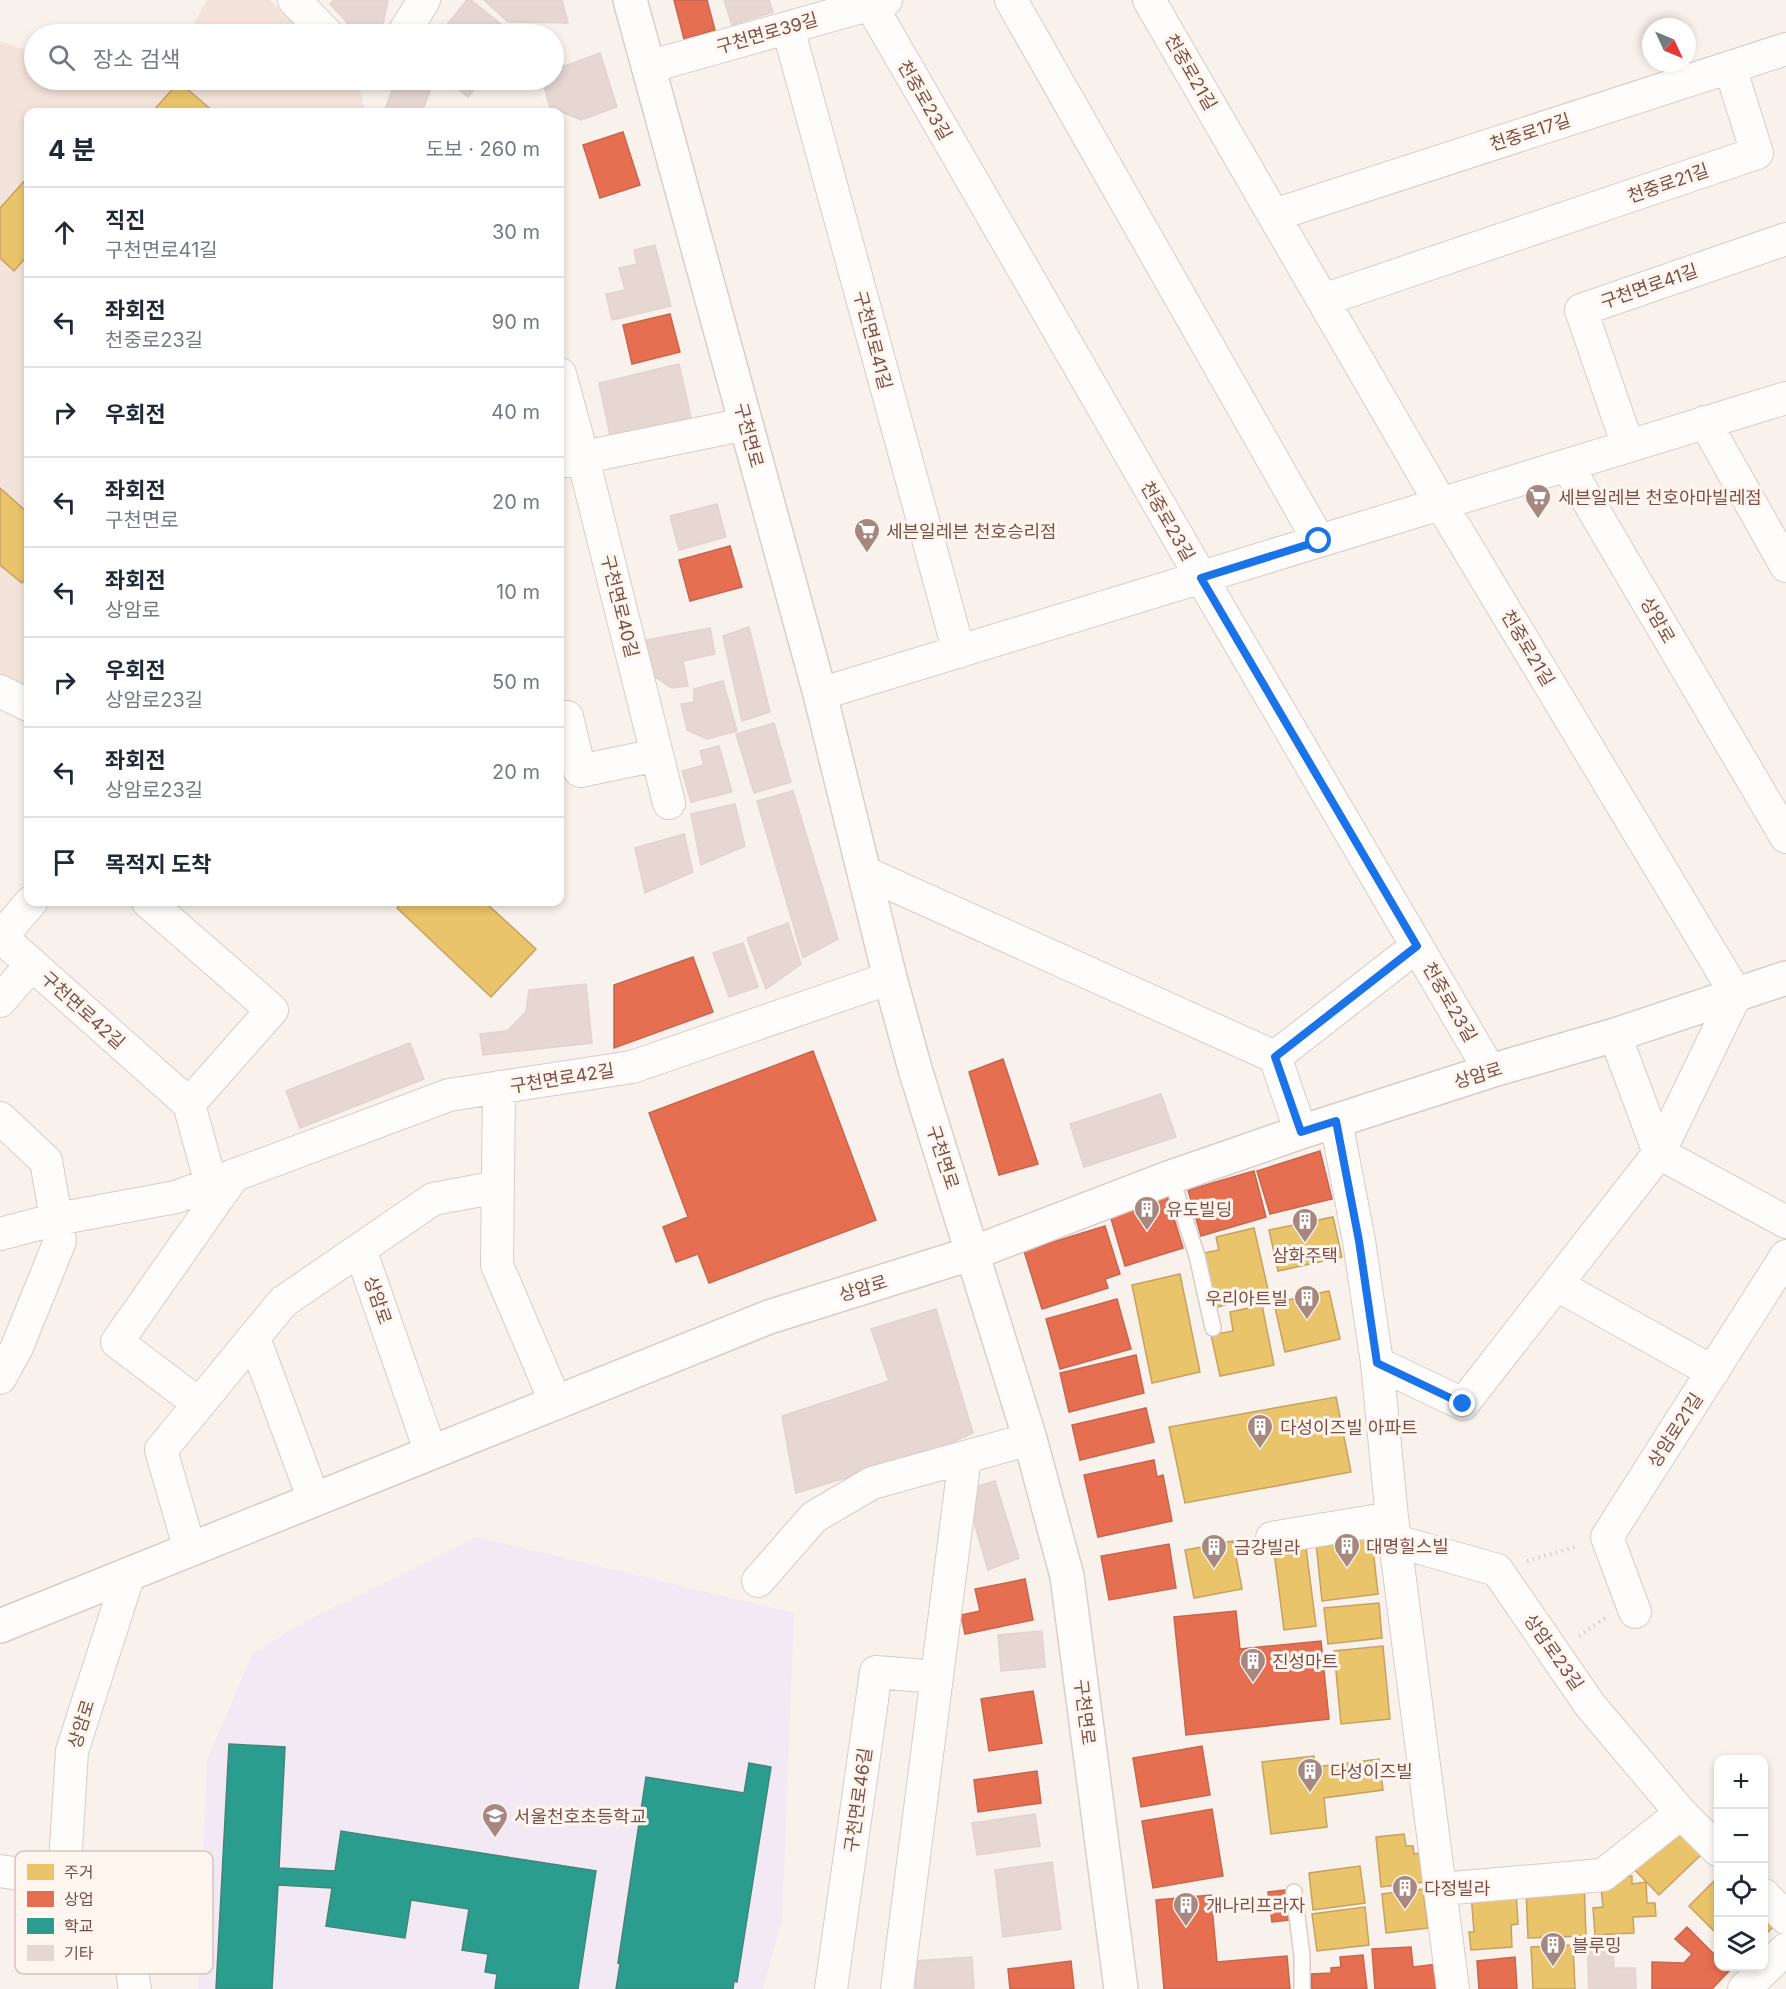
<!DOCTYPE html>
<html lang="ko">
<meta charset="utf-8">
<style>
body{margin:0;font-family:Inter,"Noto Sans KR",sans-serif;background:#f2f2f3;color:#1f2937}
.controls{position:absolute;right:18px;bottom:18px;display:grid;overflow:hidden;border-radius:12px;box-shadow:0 3px 9px #0003}
.controls button{width:54px;height:54px;display:grid;place-items:center;padding:0;border:0;border-bottom:2px solid #e0e1e3;background:#fff;color:#1f2937;font:30px sans-serif}
.compass{position:absolute;left:1642px;top:18px;width:54px;height:54px;border-radius:50%;background:#fff;box-shadow:0 3px 9px #0003;rotate:134deg}
.stop{position:absolute;width:18px;height:18px;margin:-14px;border:4px solid #1a73e8;border-radius:50%;background:#fff}
.stop.end{background:#1a73e8;border-color:#fff;box-shadow:0 2px 6px #0008}
.list{margin:0;padding:0;list-style:none}
h2{display:flex;justify-content:space-between;align-items:center;height:78px;margin:0;padding:0 24px;font-size:26px}
h2 small{font-size:20px;font-weight:400;color:#747a83}
.list li{display:grid;grid-template-columns:39px 1fr auto;gap:18px;align-items:center;box-sizing:border-box;height:90px;padding:0 24px;border-top:2px solid #e0e1e3}
.list b{display:block;font-size:22px;white-space:nowrap}
.list p{margin:0;font-size:20px;white-space:nowrap;color:#747a83}
.list em{font-size:20px;font-style:normal;color:#747a83}
.icon{flex:none;width:33px;height:33px;fill:none;stroke:currentColor;stroke-width:2;stroke-linecap:round;stroke-linejoin:round}
.map{position:relative;flex:none;width:1786px;height:1989px;overflow:hidden}
.search{position:absolute;background:#fff;box-shadow:0 3px 9px #0003;left:24px;top:24px;width:540px;height:66px;display:flex;align-items:center;gap:15px;box-sizing:border-box;padding:0 21px;border-radius:33px;color:#747a83;font-size:22px}
.panel{position:absolute;background:#fff;box-shadow:0 3px 9px #0003;left:24px;top:108px;width:540px;height:798px;border-radius:12px}
.map>svg:first-child{display:block}
.residential{fill:#f4e3db}
.education{fill:#f2e9f4}
.homes{fill:#e9c46a;stroke:#c8a160;stroke-width:1.5}
.shops{fill:#e76f51;stroke:#c7664e;stroke-width:1.5}
.schools{fill:#2a9d8f;stroke:#42867a;stroke-width:1.5}
.building{fill:#e6d7d3;stroke:#e2d3ce;stroke-width:1.5}
.lines{fill:none;stroke-linecap:round;stroke-linejoin:round}
.service-casing{stroke:#d8ccc8;stroke-width:18}
.minor-casing{stroke:#d8ccc8;stroke-width:34}
.tertiary-casing{stroke:#d8ccc8;stroke-width:36}
.secondary-casing{stroke:#daceca;stroke-width:36}
.path{stroke:#dcd0cd;stroke-width:4;stroke-dasharray:1.5 4.5;stroke-linecap:butt}
.service{stroke:#fefdfc;stroke-width:15}
.minor{stroke:#fefdfc;stroke-width:32}
.tertiary{stroke:#fefdfc;stroke-width:33}
.secondary{stroke:#fefdfc;stroke-width:33}
.route{stroke:#1a73e8;stroke-width:8}
.labels{text-anchor:middle;dominant-baseline:central;stroke-width:6;stroke-linejoin:round;paint-order:stroke}
.street-label{font-size:18px;fill:#7b5048;stroke:#fff6ef}
.poi-label{font-size:18px;fill:#7b5048;stroke:#fff6ef;text-anchor:start}
.key{fill:#fff6ef;stroke:#d7c4bd;stroke-width:1.5}
.key-label{font-size:16px;fill:#7b5048}
</style>
<div class="map">
<svg width="1786" height="1989" viewBox="0 0 1786 1989">
<rect width="100%" height="100%" fill="#f9f1ec"/>
<path class="residential" d="M207 0H270L305 34H188Z
M0 41 34 53V80H351L360 88 365 112H28V692L0 677Z"/>
<path class="education" d="M477 1537 794 1613 782 1919 763 1989H198L207 1760 253 1653 306 1621Z"/>
<path class="homes" d="M179 82 214 112H152Z
M28 177V255L14 271 0 258V208Z
M0 488 28 513V576L22 583 0 565Z
M403 902H489L487 904 536 949 491 997 397 908Z
M1333 1217 1342 1257 1278 1271 1269 1230Z
M1254 1228 1269 1294 1217 1307 1204 1253 1219 1250 1216 1237Z
M1180 1274 1200 1372 1152 1383 1132 1285Z
M1329 1291 1340 1339 1285 1352 1274 1303Z
M1262 1305 1274 1365 1220 1376 1211 1335 1233 1331 1230 1312Z
M1336 1397 1351 1472 1185 1503 1169 1427Z
M1371 1530 1378 1594 1322 1601 1316 1543Z
M1305 1540 1316 1626 1284 1630 1273 1544Z
M1233 1541 1242 1589 1194 1598 1185 1550Z
M1379 1603 1382 1638 1328 1644 1324 1608Z
M1383 1646 1390 1719 1341 1724 1334 1651Z
M1314 1756 1315 1767 1379 1759 1383 1790 1324 1798 1327 1827 1271 1834 1262 1762Z
M1676 1825 1703 1853 1659 1895 1632 1867Z
M1404 1834 1406 1846H1413L1414 1854 1420 1853 1424 1882 1381 1887 1376 1837Z
M1360 1866 1365 1903 1313 1910 1309 1873Z
M1632 1876V1884L1646 1882 1647 1903H1655L1656 1916 1633 1917 1634 1933 1595 1935 1593 1908 1603 1907 1600 1878Z
M1718 1877V1935L1689 1906Z
M1584 1880 1586 1936 1528 1938 1526 1890Z
M1423 1889 1428 1928 1386 1933 1382 1894Z
M1516 1891 1518 1924 1511 1925 1512 1947 1471 1950 1469 1932H1474L1471 1894Z
M1365 1907 1369 1945 1317 1951 1312 1914Z
M1764 1914 1775 1925 1764 1936Z
M1573 1945 1575 1989H1533L1531 1947Z"/>
<path class="shops" d="M674 0H707L715 30 684 39Z
M623 132 640 185 600 198 583 145Z
M670 314 680 352 632 364 623 325Z
M730 546 742 587 690 601 679 560Z
M693 957 713 1012 614 1048V985Z
M813 1051 876 1220 709 1283 698 1254 676 1262 663 1227 688 1217 649 1113Z
M1003 1059 1038 1164 999 1175 969 1072Z
M1320 1151 1332 1199 1270 1214 1257 1171Z
M1254 1171 1266 1217 1201 1236 1188 1190Z
M1167 1196 1183 1248 1125 1266 1110 1215Z
M1105 1226 1120 1274 1105 1279 1108 1288 1042 1309 1024 1251Z
M1117 1299 1131 1349 1060 1369 1046 1319Z
M1136 1355 1144 1393 1069 1412 1060 1373Z
M1146 1408 1154 1442 1080 1460 1072 1425Z
M1154 1460 1157 1477 1163 1475 1172 1521 1098 1537 1084 1475Z
M1169 1544 1176 1588 1109 1600 1101 1556Z
M1025 1579 1033 1620 965 1634 961 1615 980 1611 975 1589Z
M1236 1611 1240 1649 1321 1641 1329 1719 1186 1735 1174 1617Z
M1033 1691 1042 1743 989 1751 981 1699Z
M1202 1746 1210 1795 1141 1807 1133 1758Z
M1037 1771 1041 1803 978 1812 974 1780Z
M1212 1809 1223 1876 1153 1888 1142 1821Z
M1285 1890 1289 1920 1272 1922 1268 1892Z
M1211 1895 1217 1962 1287 1956 1290 1989H1164L1156 1900Z
M1687 1927 1718 1958V1966H1728L1731 1969 1712 1989H1652V1962L1684 1963 1692 1954 1675 1939Z
M1411 1947 1413 1967 1437 1964 1438 1989H1375L1372 1949Z
M1363 1955 1367 1989H1312L1311 1974 1331 1973V1968L1341 1967 1340 1957Z
M1515 1957 1517 1989H1479L1477 1961Z
M1071 1961 1074 1989H1010L1008 1969Z"/>
<path class="schools" d="M229 1744 285 1747 279 1868 335 1871 341 1831 596 1871 578 1989H495L497 1974 485 1972 488 1954 462 1950 469 1909 411 1900 405 1938 326 1926 332 1888 278 1885 272 1989H216Z
M749 1763 771 1767 737 1982 734 1981 733 1989H616L620 1964 618 1963 646 1777 744 1793Z"/>
<path class="building" d="M334 0H388L381 34H358L330 4Z
M467 0H471L513 34H443L441 32Z
M484 0H562L568 23 508 22Z
M724 0H769L773 12 732 25Z
M600 53 617 107 581 120 550 107 543 83 547 80H554V74L562 67Z
M396 80H434L422 112H384Z
M446 80H482L468 97Z
M655 245 671 306 612 320 606 294 625 290 619 268 637 264 634 250Z
M679 364 692 422 611 440 599 383Z
M717 504 726 537 679 550 670 516Z
M749 627 770 712 742 721 723 636Z
M710 628 715 654 683 661 688 686 672 688 652 675 646 640Z
M723 681 737 731 707 739 687 730 681 704 694 702V689Z
M774 723 791 782 754 793 736 734Z
M719 746 732 792 691 802 682 771 704 765 700 751Z
M793 791 838 939 803 958 757 801Z
M735 804 745 846 701 865 691 814Z
M684 834 693 872 645 893 635 848Z
M788 923 801 964 766 989 747 938Z
M743 943 758 987 729 997 713 953Z
M586 984 592 1043 483 1055 480 1034 507 1031 526 1012 529 990Z
M410 1043 424 1079 300 1128 286 1091Z
M1161 1094 1176 1137 1084 1167 1070 1124Z
M936 1309 973 1433 930 1452 796 1493 782 1416 889 1381 871 1329Z
M995 1481 1019 1558 988 1570 975 1526V1487Z
M1042 1631 1045 1667 1001 1671 998 1635Z
M1035 1814 1040 1846 977 1855 972 1823Z
M1052 1862 1061 1929 1003 1937 995 1870Z
M1613 1942 1614 1968H1635L1636 1989H1589L1587 1943Z
M972 1957 974 1989H916L914 1961Z"/>
<g class="lines">
<defs>
<path id="service" d="M1171 1177 1197 1256 1213 1328
M1294 1892 1302 1956V1989"/>
<path id="minor" d="M294 0 327 34
M868 0 1201 577 1490 1071
M1011 0 1319 541
M1149 0 1441 504 1736 994 1659 1153 1463 1404 1377 1363
M788 28 959 652
M403 34 424 0
M648 67 886 0
M1274 215 1786 49
M1323 300 1757 153 1730 67
M560 374 583 458 669 803
M1705 422 1786 566
M1628 446 1581 310 1786 239
M560 462 746 424
M1567 465 1786 837
M0 691 28 705
M820 694 1786 398
M560 719 567 717 580 771 657 755
M864 872 1275 1057 1301 1132
M31 902 1 937 189 1104 211 1184
M148 902 272 1010 189 1104
M0 1001 32 964
M1615 1035 1659 1153 1786 1222
M1275 1057 1417 946
M499 1087 497 1265 556 1403
M0 1118 46 1161 60 1241 17 1347 0 1378
M1336 1121 1359 1241 1377 1363 1392 1518 1453 1989
M0 1234 57 1219 176 1197 449 1095 632 1067 890 978
M360 1249 431 1453
M1557 1285 1713 1372
M254 1338 314 1500
M199 1404 117 1342 234 1175
M1272 1538 1392 1518
M1396 1541 1497 1570 1590 1705 1681 1813 1718 1850
M190 1550 161 1450 283 1302 433 1199 498 1187
M758 1581 814 1517 872 1483 1030 1439
M1635 1612 1607 1537 1786 1256
M0 1871 118 1887 135 1989
M64 1880 72 1751 129 1574
M1441 1889 1603 1875 1681 1813
M1764 1895 1786 1918
M831 1989 876 1672 937 1677
M897 1989 965 1457
M1744 1989 1786 1949"/>
<path id="tertiary" d="M0 1626 769 1317 973 1253 1171 1177 1301 1132 1490 1071 1615 1035 1786 978"/>
<path id="secondary" d="M630 0 820 694 890 978 915 1069 1030 1439 1067 1576 1121 1989"/>
</defs>
<use href="#service" class="service-casing"/>
<use href="#minor" class="minor-casing"/>
<use href="#tertiary" class="tertiary-casing"/>
<use href="#secondary" class="secondary-casing"/>
<path class="path" d="M1527 1561 1578 1546
M1579 1636 1605 1618"/>
<use href="#service" class="service"/>
<use href="#minor" class="minor"/>
<use href="#tertiary" class="tertiary"/>
<use href="#secondary" class="secondary"/>
</g>
<g class="lines">
<path class="route" d="M1319 541 1201 578 1417 946 1275 1057 1301 1132 1336 1121 1359 1241 1377 1363 1463 1404"/>
</g>
<defs>
<symbol id="supermarket-pin" viewBox="-11 -11 22 30"><path d="M0 17L-7.5 6A9.5 9.5 0 1 1 7.5 6Z" fill="#a78881" stroke="#fff6ef"/><path d="M-6-5.5h2.5l.6 2H6L4.5 2H-2.5L-4.4-4H-6ZM-1.5 3.2a1.3 1.3 0 1 0 .1 0ZM3 3.2a1.3 1.3 0 1 0 .1 0Z" fill="#fff"/></symbol>
<symbol id="building-pin" viewBox="-11 -11 22 30"><path d="M0 17L-7.5 6A9.5 9.5 0 1 1 7.5 6Z" fill="#a78881" stroke="#fff6ef"/><path d="M-4-6H4V6H1V3H-1V6H-4ZM-2.5-4.3h1.7v1.8h-1.7ZM.8-4.3h1.7v1.8H.8ZM-2.5-1h1.7V.8h-1.7ZM.8-1h1.7V.8H.8Z" fill="#fff"/></symbol>
<symbol id="school-pin" viewBox="-11 -11 22 30"><path d="M0 17L-7.5 6A9.5 9.5 0 1 1 7.5 6Z" fill="#a78881" stroke="#fff6ef"/><path d="M0-5L7-2L0 1L-7-2ZM-4 1L0 2.5L4 1V4Q0 6-4 4Z" fill="#fff"/></symbol>
</defs>
<g fill-rule="evenodd">
<use href="#supermarket-pin" x="1523" y="482" width="30" height="40"/>
<use href="#supermarket-pin" x="852" y="516" width="30" height="40"/>
<use href="#building-pin" x="1132" y="1194" width="30" height="40"/>
<use href="#building-pin" x="1290" y="1206" width="30" height="40"/>
<use href="#building-pin" x="1292" y="1283" width="30" height="40"/>
<use href="#building-pin" x="1245" y="1412" width="30" height="40"/>
<use href="#building-pin" x="1332" y="1531" width="30" height="40"/>
<use href="#building-pin" x="1199" y="1532" width="30" height="40"/>
<use href="#building-pin" x="1238" y="1646" width="30" height="40"/>
<use href="#building-pin" x="1295" y="1756" width="30" height="40"/>
<use href="#school-pin" x="480" y="1801" width="30" height="40"/>
<use href="#building-pin" x="1390" y="1873" width="30" height="40"/>
<use href="#building-pin" x="1171" y="1890" width="30" height="40"/>
<use href="#building-pin" x="1538" y="1930" width="30" height="40"/>
</g>
<g class="labels">
<g class="street-label">
<text transform="translate(767 33) rotate(-16)">구천면로39길</text>
<text transform="translate(1191 72) rotate(60)">천중로21길</text>
<text transform="translate(925 100) rotate(60)">천중로23길</text>
<text transform="translate(1530 132) rotate(-18)">천중로17길</text>
<text transform="translate(1668 183) rotate(-19)">천중로21길</text>
<text transform="translate(1649 286) rotate(-19)">구천면로41길</text>
<text transform="translate(873 340) rotate(75)">구천면로41길</text>
<text transform="translate(749 435) rotate(75)">구천면로</text>
<text transform="translate(1168 521) rotate(60)">천중로23길</text>
<text transform="translate(620 606) rotate(76)">구천면로40길</text>
<text transform="translate(1658 620) rotate(60)">상암로</text>
<text transform="translate(1528 648) rotate(59)">천중로21길</text>
<text transform="translate(1450 1002) rotate(60)">천중로23길</text>
<text transform="translate(83 1010) rotate(42)">구천면로42길</text>
<text transform="translate(1478 1075) rotate(-17)">상암로</text>
<text transform="translate(562 1078) rotate(-9)">구천면로42길</text>
<text transform="translate(943 1157) rotate(72)">구천면로</text>
<text transform="translate(863 1288) rotate(-17)">상암로</text>
<text transform="translate(378 1300) rotate(71)">상암로</text>
<text transform="translate(1675 1430) rotate(-57)">상암로21길</text>
<text transform="translate(1554 1652) rotate(55)">상암로23길</text>
<text transform="translate(1085 1712) rotate(83)">구천면로</text>
<text transform="translate(81 1724) rotate(-73)">상암로</text>
<text transform="translate(858 1800) rotate(-82)">구천면로46길</text>
</g>
<g class="poi-label">
<text x="1558" y="497">세븐일레븐 천호아마빌레점</text>
<text x="886" y="531">세븐일레븐 천호승리점</text>
<text x="1166" y="1209">유도빌딩</text>
<text x="1305" y="1255" text-anchor="middle">삼화주택</text>
<text x="1288" y="1298" text-anchor="end">우리아트빌</text>
<text x="1280" y="1427">다성이즈빌 아파트</text>
<text x="1366" y="1546">대명힐스빌</text>
<text x="1234" y="1547">금강빌라</text>
<text x="1272" y="1661">진성마트</text>
<text x="1330" y="1771">다성이즈빌</text>
<text x="514" y="1816">서울천호초등학교</text>
<text x="1424" y="1888">다정빌라</text>
<text x="1206" y="1905">개나리프라자</text>
<text x="1572" y="1945">블루밍</text>
</g>
</g>
<rect x="15" y="1851" width="198" height="123" rx="9" class="key"/>
<rect x="27" y="1864" width="27" height="16" fill="#e9c46a"/>
<rect x="27" y="1891" width="27" height="16" fill="#e76f51"/>
<rect x="27" y="1918" width="27" height="16" fill="#2a9d8f"/>
<rect x="27" y="1945" width="27" height="16" fill="#e6d7d3"/>
<g class="key-label">
<text x="64" y="1878">주거</text>
<text x="64" y="1905">상업</text>
<text x="64" y="1932">학교</text>
<text x="64" y="1959">기타</text>
</g>
</svg>
<div class="controls">
<button>+</button>
<button>−</button>
<button><svg class="icon" aria-label="locate" viewBox="0 0 24 24"><circle cx="12" cy="12" r="6"/><path d="M12 2v4M12 18v4M2 12h4M18 12h4"/></svg></button>
<button><svg class="icon" aria-label="layers" viewBox="0 0 24 24"><path d="M12 4l9 5-9 5-9-5zM3 14l9 5 9-5"/></svg></button>
</div>
<svg class="compass" viewBox="-18 -18 36 36"><path d="M0-13l5 13h-10z" fill="#e53935"/><path d="M0 13l5-13h-10z" fill="#747a83"/></svg>
<div class="stop" style="left:1319px;top:541px"></div>
<div class="stop end" style="left:1463px;top:1404px"></div>
<div class="search"><svg class="icon" aria-label="search" viewBox="0 0 24 24"><circle cx="10" cy="10" r="6"/><path d="M15 15l6 6"/></svg>장소 검색</div>
<section class="panel">
<h2>4 분<small>도보 · 260 m</small></h2>
<ul class="list">
<li><svg class="icon" aria-label="ahead" viewBox="0 0 24 24"><path d="M12 20V5M6 11l6-6 6 6"/></svg><div><b>직진</b><p>구천면로41길</p></div><em>30 m</em></li>
<li><svg class="icon" aria-label="left" viewBox="0 0 24 24"><path d="M17 20v-9H6M10 6l-5 5 5 5"/></svg><div><b>좌회전</b><p>천중로23길</p></div><em>90 m</em></li>
<li><svg class="icon" aria-label="right" viewBox="0 0 24 24"><path d="M7 20v-9h11M14 6l5 5-5 5"/></svg><div><b>우회전</b></div><em>40 m</em></li>
<li><svg class="icon" aria-label="left" viewBox="0 0 24 24"><path d="M17 20v-9H6M10 6l-5 5 5 5"/></svg><div><b>좌회전</b><p>구천면로</p></div><em>20 m</em></li>
<li><svg class="icon" aria-label="left" viewBox="0 0 24 24"><path d="M17 20v-9H6M10 6l-5 5 5 5"/></svg><div><b>좌회전</b><p>상암로</p></div><em>10 m</em></li>
<li><svg class="icon" aria-label="right" viewBox="0 0 24 24"><path d="M7 20v-9h11M14 6l5 5-5 5"/></svg><div><b>우회전</b><p>상암로23길</p></div><em>50 m</em></li>
<li><svg class="icon" aria-label="left" viewBox="0 0 24 24"><path d="M17 20v-9H6M10 6l-5 5 5 5"/></svg><div><b>좌회전</b><p>상암로23길</p></div><em>20 m</em></li>
<li><svg class="icon" aria-label="arrive" viewBox="0 0 24 24"><path d="M6 21V4h12l-3 4 3 4H6"/></svg><div><b>목적지 도착</b></div></li>
</ul>
</section>
</div>
